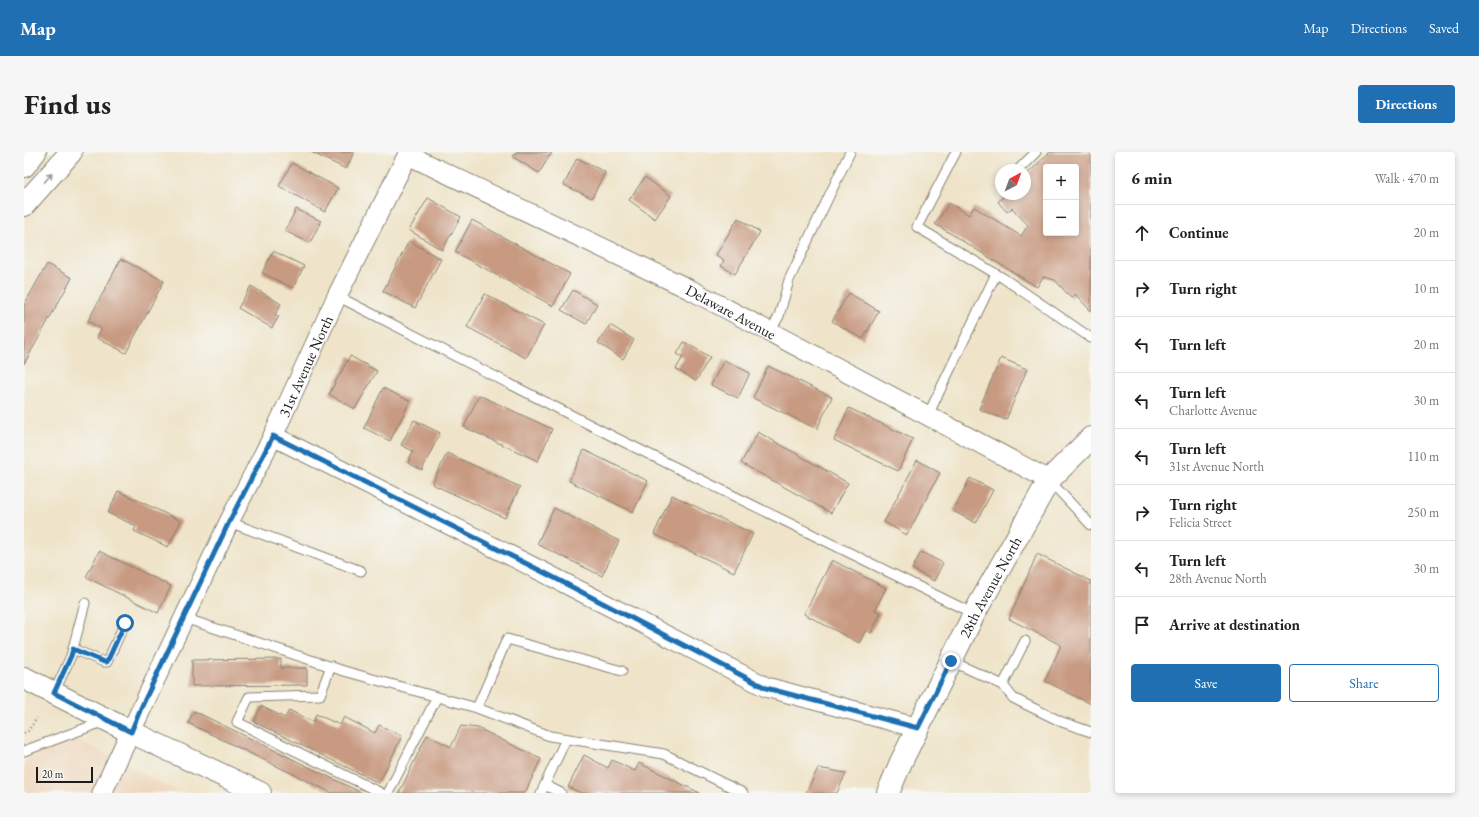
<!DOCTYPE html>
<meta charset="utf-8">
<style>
body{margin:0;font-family:"EB Garamond",serif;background:#f6f6f6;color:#202124}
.controls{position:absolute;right:12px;top:12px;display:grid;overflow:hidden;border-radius:4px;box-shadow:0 2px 6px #0003}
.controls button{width:36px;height:36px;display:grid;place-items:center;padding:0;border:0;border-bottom:1px solid #e0e0e0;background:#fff;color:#202124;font:20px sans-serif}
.compass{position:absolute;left:971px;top:12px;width:36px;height:36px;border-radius:50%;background:#fff;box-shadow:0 2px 6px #0003;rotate:41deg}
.scale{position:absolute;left:12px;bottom:10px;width:57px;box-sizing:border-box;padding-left:4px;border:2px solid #1c1c1c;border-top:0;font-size:11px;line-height:14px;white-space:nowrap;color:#1c1c1c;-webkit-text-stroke:3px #f6f6f2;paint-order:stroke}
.stop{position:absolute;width:12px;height:12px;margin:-9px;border:3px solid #1f6fb2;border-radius:50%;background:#fff}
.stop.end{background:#1f6fb2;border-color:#fff;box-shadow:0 1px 4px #0008}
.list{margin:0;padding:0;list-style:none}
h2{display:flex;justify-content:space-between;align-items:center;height:52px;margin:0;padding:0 16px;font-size:17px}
h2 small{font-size:13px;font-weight:400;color:#757577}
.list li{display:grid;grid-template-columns:26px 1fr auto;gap:12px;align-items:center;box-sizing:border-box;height:56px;padding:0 16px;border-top:1px solid #e0e0e0}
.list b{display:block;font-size:15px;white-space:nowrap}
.list p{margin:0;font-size:13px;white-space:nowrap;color:#757577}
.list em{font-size:13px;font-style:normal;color:#757577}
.actions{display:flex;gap:8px;padding:12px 16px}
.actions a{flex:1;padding:9px 0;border:1px solid #1f6fb2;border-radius:4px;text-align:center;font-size:14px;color:#1f6fb2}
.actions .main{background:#1f6fb2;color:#fff}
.icon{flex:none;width:22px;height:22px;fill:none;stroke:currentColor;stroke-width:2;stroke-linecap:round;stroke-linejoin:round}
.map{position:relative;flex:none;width:1067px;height:641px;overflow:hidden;border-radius:4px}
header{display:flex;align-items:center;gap:24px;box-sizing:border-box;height:56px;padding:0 20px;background:#1f6fb2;color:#fff}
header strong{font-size:19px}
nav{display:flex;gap:22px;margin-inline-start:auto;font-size:14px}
.intro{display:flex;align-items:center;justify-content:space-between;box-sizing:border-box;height:96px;padding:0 24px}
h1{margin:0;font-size:28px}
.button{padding:10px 18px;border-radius:4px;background:#1f6fb2;color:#fff;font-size:14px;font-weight:700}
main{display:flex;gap:24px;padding:0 24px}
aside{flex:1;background:#fff;border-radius:4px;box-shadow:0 2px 6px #0003}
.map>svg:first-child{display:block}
.built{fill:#eed6bb}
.building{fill:#c89a81;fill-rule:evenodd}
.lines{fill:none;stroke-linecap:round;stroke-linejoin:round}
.lane-casing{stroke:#868072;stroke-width:11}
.street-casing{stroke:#868072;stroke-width:21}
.secondary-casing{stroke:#868072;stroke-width:24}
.primary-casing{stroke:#868072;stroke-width:24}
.highway-casing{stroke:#868072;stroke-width:24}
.path{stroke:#868072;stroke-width:2.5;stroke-dasharray:1 3;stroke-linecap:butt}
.lane{stroke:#fff;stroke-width:9}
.street{stroke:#fff;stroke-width:19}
.secondary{stroke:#fff;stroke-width:22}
.primary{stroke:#fff;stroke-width:22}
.highway{stroke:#fff;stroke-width:22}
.oneway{stroke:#999}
.route{stroke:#1f6fb2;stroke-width:5}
.labels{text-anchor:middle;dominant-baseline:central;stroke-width:3.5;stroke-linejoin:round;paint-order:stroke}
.street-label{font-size:15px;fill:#1c1c1c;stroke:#f6f6f2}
</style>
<header>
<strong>Map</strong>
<nav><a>Map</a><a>Directions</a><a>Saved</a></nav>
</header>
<div class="intro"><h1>Find us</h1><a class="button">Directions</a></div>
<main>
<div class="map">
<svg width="1067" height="641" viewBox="0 0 1067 641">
<rect width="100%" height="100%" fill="#f6f6f2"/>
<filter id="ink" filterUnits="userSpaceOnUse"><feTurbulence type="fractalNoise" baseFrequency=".025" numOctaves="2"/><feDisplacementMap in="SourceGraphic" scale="8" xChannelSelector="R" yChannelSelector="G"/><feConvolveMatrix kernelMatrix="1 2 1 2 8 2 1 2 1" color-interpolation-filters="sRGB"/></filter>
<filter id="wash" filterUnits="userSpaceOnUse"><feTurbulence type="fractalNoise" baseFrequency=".012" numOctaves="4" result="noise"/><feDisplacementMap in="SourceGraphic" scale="16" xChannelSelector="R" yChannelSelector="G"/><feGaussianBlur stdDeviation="0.9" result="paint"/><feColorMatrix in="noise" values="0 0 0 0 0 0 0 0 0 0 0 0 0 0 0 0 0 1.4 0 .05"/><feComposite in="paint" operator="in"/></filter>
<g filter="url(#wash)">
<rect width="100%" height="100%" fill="#efe4c9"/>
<path class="built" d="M47 584 126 626 157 641H0V610Z"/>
<g id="blocks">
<path class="building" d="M287 0H330L322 17Z
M492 0H528L515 21 489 5Z
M1026 0H1065L1067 2V159L1051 142 1047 146 1031 128 1019 125 1013 135 911 72 925 51 945 63 950 55 997 84 1004 73 988 56 983 60 974 50 982 42H1001V24ZM1022 15H1052V81H1022Z
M553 6 581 20 568 46 540 33Z
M268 11 314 36 301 60 255 34Z
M621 25 647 44 631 67 605 48Z
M404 46 437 65 418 98 385 78Z
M272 57 297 69 286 91 261 79Z
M714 66 736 80 711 122 697 114 700 108 692 103Z
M448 68 546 122 529 154 431 100Z
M385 89 417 107 391 156 359 139Z
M249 99 280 114 269 136 238 121Z
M97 107 140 129 102 201 73 186 77 177 64 169Z
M23 112 48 126 0 212V153Z
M227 134 257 152 251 163 255 164 248 176 214 156Z
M549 138 573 152 562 172 537 158Z
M825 141 855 159 839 187 808 169Z
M461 142 520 173 502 206 443 175Z
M586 173 610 188 599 207 574 191Z
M660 190 686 205 672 229 652 217 659 205 653 202Z
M326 204 353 219 331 257 305 242Z
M977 206 1003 217 982 268 955 257Z
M700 208 726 221 714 246 687 233Z
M744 214 808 245 793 277 729 246Z
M359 236 386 249 366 289 340 276Z
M455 243 528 277 514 309 440 275Z
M825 256 889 287 874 319 810 288Z
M390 268 416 281 398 318 384 311 389 299 377 293Z
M734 280 824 331 807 361 717 311Z
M560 298 624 329 609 360 545 329Z
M423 301 496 335 481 366 408 332Z
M893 308 916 321 883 383 860 370Z
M946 326 969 338 952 371 929 359Z
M94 339 157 369 144 395 110 379 112 374 84 361Z
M648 343 729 382 710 420 630 382Z
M530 356 595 389 578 424 513 392Z
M75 399 147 434 134 461 62 425Z
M897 400 919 411 910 429 888 417Z
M1013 402 1067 429V552L1021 529 1037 493 985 467Z
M808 408 862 436 851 458 857 461 847 481 842 478 835 491 780 462Z
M257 507V516H283V533L168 534V508Z
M237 554 261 566 265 558 289 570 292 562 316 573 320 565 351 581 355 573 378 584 355 631 230 570Z
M170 559 338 641H308L164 571Z
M437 574 454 576 517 607 501 641H375L403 583 427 595Z
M560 603 584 616 588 608 611 619 615 611 676 641H557L544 635Z
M794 616 822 621 813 641H782Z"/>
</g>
</g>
<g filter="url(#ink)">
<use href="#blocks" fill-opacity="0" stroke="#868072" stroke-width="1"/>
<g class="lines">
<defs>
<path id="lane" d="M932 0 893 75 979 126 1067 186
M994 18 1012 0
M313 144 592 286 950 462
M746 180 755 164 765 128 826 0
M904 263 972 122
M1025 328 1067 373
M205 370 337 419
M160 466 320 519 453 556 526 584 640 602 719 641
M49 497 80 510H83L101 471
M927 509 979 533 989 546 1005 554 1038 570 1067 580
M307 514 296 543 225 545 213 570 357 641
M979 533 1001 489
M30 541 47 504 61 451
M453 556 483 487 598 519
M0 599 81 569
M521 633 537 641
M364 641 413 545
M517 641 542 587"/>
<g id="street">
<path id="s1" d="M384 3 667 138 1025 328"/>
<path d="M249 284 521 421 742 535 894 576"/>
<path id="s2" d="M78 641 205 370 249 284 313 144 385 0"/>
</g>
<g id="secondary">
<path id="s3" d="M864 641 877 610 950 462 1025 328 1067 286"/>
</g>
<path id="primary" d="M0 526 107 580 236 641"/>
<path id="highway" d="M0 14 11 0
M0 53 47 0"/>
</defs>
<use href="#lane" class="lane-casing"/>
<use href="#street" class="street-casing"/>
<use href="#secondary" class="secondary-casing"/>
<use href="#primary" class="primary-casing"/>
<use href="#highway" class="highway-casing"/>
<path class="path" d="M0 581 4 579 13 566"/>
<use href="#lane" class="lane"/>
<use href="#street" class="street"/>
<use href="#secondary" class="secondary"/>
<use href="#primary" class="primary"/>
<use href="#highway" class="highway"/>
</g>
<defs><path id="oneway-shaft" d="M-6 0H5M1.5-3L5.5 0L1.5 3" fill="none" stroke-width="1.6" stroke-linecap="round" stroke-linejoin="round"/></defs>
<use class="oneway" href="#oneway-shaft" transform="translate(24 26) rotate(-48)"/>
</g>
<g class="lines" filter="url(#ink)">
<path class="route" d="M101 471 83 510H80L49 497 47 504 30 541 107 580 117 556 205 370 249 284 521 421 742 536 894 576 927 509"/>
</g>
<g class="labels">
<g class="street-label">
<text stroke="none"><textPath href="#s1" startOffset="359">Delaware Avenue</textPath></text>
<text stroke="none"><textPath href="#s2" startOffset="473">31st Avenue North</textPath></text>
<text stroke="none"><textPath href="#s3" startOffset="230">28th Avenue North</textPath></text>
</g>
</g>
</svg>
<div class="controls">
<button>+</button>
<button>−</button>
</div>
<svg class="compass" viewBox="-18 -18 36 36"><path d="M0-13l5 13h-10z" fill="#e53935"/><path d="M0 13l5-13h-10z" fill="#757577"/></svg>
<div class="scale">20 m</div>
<div class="stop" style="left:101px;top:471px"></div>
<div class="stop end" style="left:927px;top:509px"></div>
</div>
<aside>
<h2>6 min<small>Walk · 470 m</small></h2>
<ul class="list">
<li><svg class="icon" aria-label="ahead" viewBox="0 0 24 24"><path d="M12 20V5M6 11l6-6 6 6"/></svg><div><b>Continue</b></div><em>20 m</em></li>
<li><svg class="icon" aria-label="right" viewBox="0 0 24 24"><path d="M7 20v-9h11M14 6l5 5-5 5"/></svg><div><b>Turn right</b></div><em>10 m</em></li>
<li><svg class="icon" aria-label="left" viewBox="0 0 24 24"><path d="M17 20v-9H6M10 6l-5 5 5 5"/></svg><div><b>Turn left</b></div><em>20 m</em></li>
<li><svg class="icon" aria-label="left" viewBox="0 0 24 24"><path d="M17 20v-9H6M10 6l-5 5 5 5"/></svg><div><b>Turn left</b><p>Charlotte Avenue</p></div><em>30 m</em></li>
<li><svg class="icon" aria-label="left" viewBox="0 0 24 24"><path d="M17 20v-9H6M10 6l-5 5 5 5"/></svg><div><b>Turn left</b><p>31st Avenue North</p></div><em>110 m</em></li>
<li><svg class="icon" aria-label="right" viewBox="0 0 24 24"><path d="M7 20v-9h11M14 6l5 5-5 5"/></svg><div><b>Turn right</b><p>Felicia Street</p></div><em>250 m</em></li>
<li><svg class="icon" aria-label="left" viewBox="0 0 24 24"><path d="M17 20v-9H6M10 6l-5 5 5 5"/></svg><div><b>Turn left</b><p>28th Avenue North</p></div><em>30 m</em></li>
<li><svg class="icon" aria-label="arrive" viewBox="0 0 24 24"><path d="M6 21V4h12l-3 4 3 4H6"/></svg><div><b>Arrive at destination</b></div></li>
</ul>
<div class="actions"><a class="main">Save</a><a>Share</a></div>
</aside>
</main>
